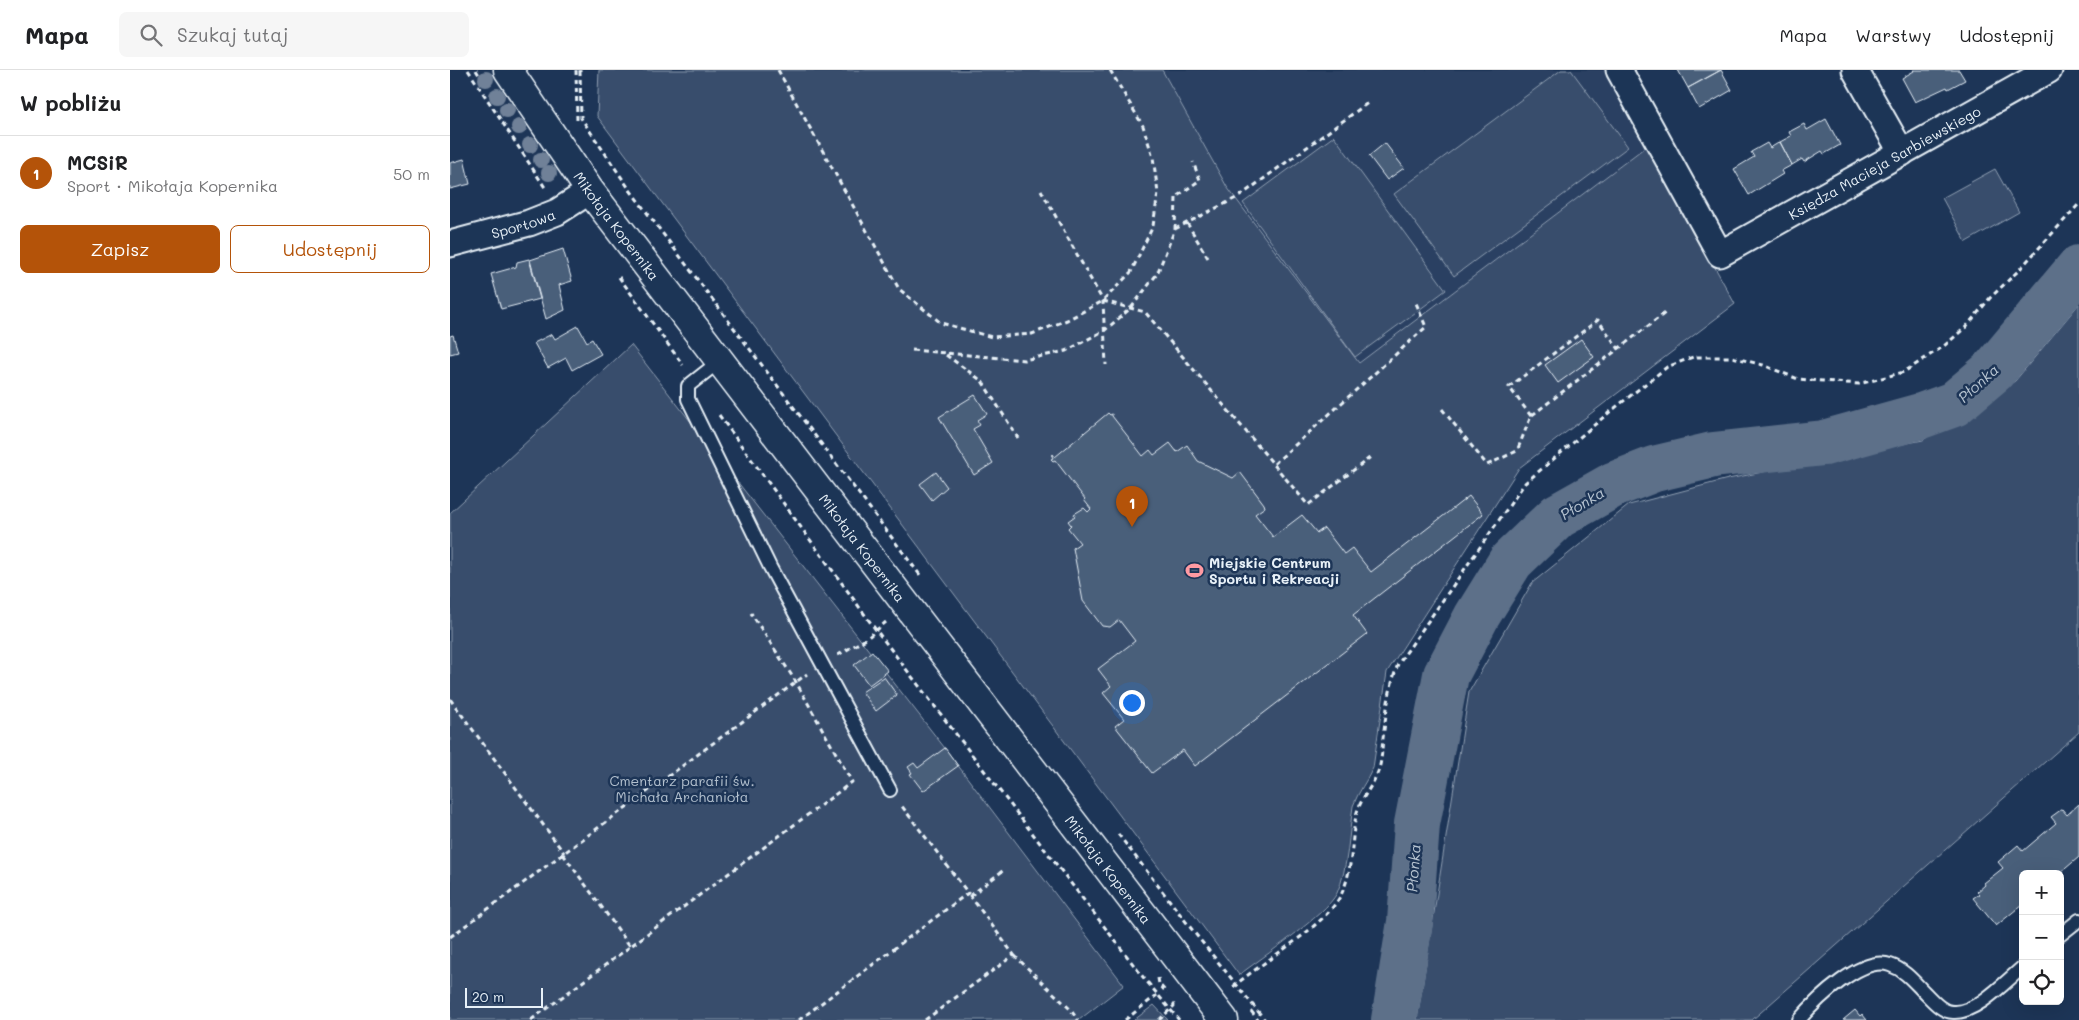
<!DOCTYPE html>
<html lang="pl">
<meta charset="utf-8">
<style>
body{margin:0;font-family:Mali,sans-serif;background:#f6f6f6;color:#202124}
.controls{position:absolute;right:15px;bottom:15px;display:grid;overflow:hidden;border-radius:8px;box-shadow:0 5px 20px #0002}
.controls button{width:45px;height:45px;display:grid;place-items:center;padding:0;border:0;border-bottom:1px solid #e0e0e0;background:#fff;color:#202124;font:25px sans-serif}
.scale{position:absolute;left:15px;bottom:12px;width:78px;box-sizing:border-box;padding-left:5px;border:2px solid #e8f1f8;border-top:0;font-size:14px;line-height:18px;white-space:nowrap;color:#e8f1f8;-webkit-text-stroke:4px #1d3557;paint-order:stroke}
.you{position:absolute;left:681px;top:632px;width:18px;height:18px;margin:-12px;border:4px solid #fff;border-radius:50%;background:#1a73e8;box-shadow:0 0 0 8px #1a73e833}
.badge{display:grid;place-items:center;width:32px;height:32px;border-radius:50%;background:#b45309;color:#fff;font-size:16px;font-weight:700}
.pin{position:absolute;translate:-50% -41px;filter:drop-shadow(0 1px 2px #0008)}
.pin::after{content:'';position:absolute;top:26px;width:18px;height:15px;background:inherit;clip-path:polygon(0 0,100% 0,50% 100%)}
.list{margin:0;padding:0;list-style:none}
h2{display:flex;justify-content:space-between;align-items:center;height:65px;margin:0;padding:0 20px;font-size:21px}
h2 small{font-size:16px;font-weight:400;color:#757577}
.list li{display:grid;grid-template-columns:32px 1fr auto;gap:15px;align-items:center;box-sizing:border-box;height:75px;padding:0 20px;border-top:1px solid #e0e0e0}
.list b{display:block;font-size:19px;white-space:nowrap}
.list p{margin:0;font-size:16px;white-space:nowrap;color:#757577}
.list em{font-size:16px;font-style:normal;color:#757577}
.actions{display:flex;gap:10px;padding:15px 20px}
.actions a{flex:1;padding:11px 0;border:1px solid #b45309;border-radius:8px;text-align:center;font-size:18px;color:#b45309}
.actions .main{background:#b45309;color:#fff}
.icon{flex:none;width:28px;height:28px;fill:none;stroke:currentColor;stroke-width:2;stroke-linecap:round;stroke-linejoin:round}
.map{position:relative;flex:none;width:1629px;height:950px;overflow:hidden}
header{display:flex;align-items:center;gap:30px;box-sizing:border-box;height:70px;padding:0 25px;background:#fff;border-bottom:1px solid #e0e0e0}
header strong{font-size:24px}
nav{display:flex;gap:28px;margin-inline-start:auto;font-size:18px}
.search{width:350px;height:45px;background:#f6f6f6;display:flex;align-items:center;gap:12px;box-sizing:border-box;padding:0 18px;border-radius:8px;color:#757577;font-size:19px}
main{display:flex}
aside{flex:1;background:#fff}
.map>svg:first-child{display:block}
.built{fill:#2a4162}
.green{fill:#374d6c;stroke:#909fb2}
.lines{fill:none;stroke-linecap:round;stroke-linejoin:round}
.river{stroke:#5d7089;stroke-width:46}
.building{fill:#495e7a;stroke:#e8f1f8}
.service-casing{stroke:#e8f1f8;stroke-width:16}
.minor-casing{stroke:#e8f1f8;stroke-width:29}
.tertiary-casing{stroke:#e8f1f8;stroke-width:31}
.path{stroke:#e8f1f8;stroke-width:3;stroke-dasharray:5 4;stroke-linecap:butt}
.service{stroke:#1d3557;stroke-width:12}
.minor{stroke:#1d3557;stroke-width:25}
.tertiary{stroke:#1d3557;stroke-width:28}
.tree{fill:#708198}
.labels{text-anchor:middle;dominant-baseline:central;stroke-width:5;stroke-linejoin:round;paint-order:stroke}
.street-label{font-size:14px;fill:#e8f1f8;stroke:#1d3557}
.poi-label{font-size:14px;font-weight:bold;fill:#e8f1f8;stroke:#1d3557;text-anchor:start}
.park-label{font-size:14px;fill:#b3c0ce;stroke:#1d3557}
.water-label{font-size:15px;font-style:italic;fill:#b7c4d1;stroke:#1d3557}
</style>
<header>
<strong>Mapa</strong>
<div class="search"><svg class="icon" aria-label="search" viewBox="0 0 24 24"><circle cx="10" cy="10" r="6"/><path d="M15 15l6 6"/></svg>Szukaj tutaj</div>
<nav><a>Mapa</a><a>Warstwy</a><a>Udostępnij</a></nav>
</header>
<main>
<aside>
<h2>W pobliżu<small></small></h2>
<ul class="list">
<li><span class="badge">1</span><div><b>MCSiR</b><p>Sport · Mikołaja Kopernika</p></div><em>50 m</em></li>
</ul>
<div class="actions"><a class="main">Zapisz</a><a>Udostępnij</a></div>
</aside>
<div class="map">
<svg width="1629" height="950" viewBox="0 0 1629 950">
<rect width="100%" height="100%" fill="#1d3557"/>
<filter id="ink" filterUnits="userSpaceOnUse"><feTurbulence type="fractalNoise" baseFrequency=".02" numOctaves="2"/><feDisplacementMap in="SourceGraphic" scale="10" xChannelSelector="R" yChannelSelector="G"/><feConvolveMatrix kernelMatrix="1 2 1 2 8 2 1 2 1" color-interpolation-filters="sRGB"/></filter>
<g filter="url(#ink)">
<path class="built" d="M712 0H1156L1198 75 909 293 777 117Z"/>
<path class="green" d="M149 0H712L777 117 909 293 1198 75 1285 234 1069 398 937 602 923 698C917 711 908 722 903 736 899 762 898 799 887 823 876 845 811 888 789 905L147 46Z
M1111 0H1121L1178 77 1004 206 944 124Z
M884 66 996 220 905 287 793 133Z
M1545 99 1569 142 1516 172 1492 128Z
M1629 234V662L1302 950H967L1019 622 1082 513 1179 435 1278 409 1473 370 1565 311Z
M181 275 494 677 674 915 629 950H0V443Z
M704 935 718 950H684Z"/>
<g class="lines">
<path class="river" d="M944 950 960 852 967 754 996 605 1027 546 1061 491 1108 446 1163 415 1204 399 1263 385 1374 373 1471 346 1504 334 1543 301 1629 198"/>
</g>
<path class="building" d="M1228 0H1271L1238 18Z
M1271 0 1282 20 1249 39 1238 18Z
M1463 0H1509L1515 10 1498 19 1497 17 1465 32 1452 8 1464 1Z
M1376 49 1390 75 1374 84 1372 81 1354 92 1352 89 1342 95 1330 72 1341 66 1339 62 1354 54 1357 60Z
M1330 72 1342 95 1331 101 1333 104 1299 125 1284 99 1304 87 1301 82 1317 73 1320 78Z
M935 73 954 98 937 110 919 86Z
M14 89 20 114 0 119V93Z
M113 179 122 211 109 215 115 240 96 249 80 190Z
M79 189 90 229 51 239 41 204 66 197 67 192Z
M128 256 137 272 142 269 151 284 122 300 116 288 98 298 84 273 102 264 105 269Z
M3 265 8 282 0 284V266Z
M1131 269 1144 287 1108 313 1095 295Z
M525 325 537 344 527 350 530 355 523 359 543 393 524 405 489 347Z
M658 343 660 345 662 344V346L693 386 700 380 704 385 720 373 727 382 737 375 748 391 783 408 790 402 814 434 815 437 805 444 823 467 852 445 867 463 874 458 894 484 902 478 921 502 1019 426 1033 444 903 545 917 564 745 696 733 680 702 703 665 656 674 649 653 623 661 616 648 599 685 571 669 550 660 557 652 556 633 531 623 478 630 473 618 458 621 455 618 451 625 446 624 444 634 438 638 442 641 439 634 430 635 429 605 390 603 391 601 389 603 388 602 386 603 384 605 387Z
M486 402 497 417 482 430 470 414Z
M422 581 438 601 419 615 404 595Z
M434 607 447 625 426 641 412 622Z
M495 678 508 696 473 721 460 704 462 703 458 697 464 693 468 698Z
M1629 734V787L1609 804H1573V834L1546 856 1523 828 1529 824 1527 822 1535 815 1534 813 1553 798 1548 792 1568 775 1573 781 1606 753 1601 747 1612 739 1617 745Z
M1405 940 1410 946 1412 944 1417 950H1393Z"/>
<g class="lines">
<defs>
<path id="service" d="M271 290 238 316V329L320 497 440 720
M1610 865 1629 850
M1349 950C1366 930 1412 885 1440 895 1455 900 1464 912 1475 923 1483 931 1492 942 1503 942 1526 944 1556 911 1573 897"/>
<g id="minor">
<path id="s1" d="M1169 0 1270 184 1599 0"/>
<path d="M1405 0 1452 83"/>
<path id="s2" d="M0 174 79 153 107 142 140 121"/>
</g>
<g id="tertiary">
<path id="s3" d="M58 0 140 121 774 950"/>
</g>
</defs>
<use href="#service" class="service-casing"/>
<use href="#minor" class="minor-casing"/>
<use href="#tertiary" class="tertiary-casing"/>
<path class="path" d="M18 0 96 119
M26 0 32 10
M126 0 127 52
M130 0 131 48 180 120 470 505
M328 0 449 219 491 253 542 267 582 264 617 250 653 231 681 202 703 156 708 123 703 87 693 56 660 0
M591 120 653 231 656 295
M737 153 758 188
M725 159 790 126 919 32
M169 207 233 295
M653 231 695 242 858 435 922 386
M462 280 574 290 616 281 655 260 681 238 707 204 725 159 726 127 750 110 743 92
M496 285 532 311 568 368
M992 339 1037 395 1067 381 1081 346 1215 243
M269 345 426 560 693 907 729 950
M1081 346 1059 317 1148 250 1169 279
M824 394 976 257 966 233
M388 585 416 569 436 552
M0 629 114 783
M668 764 747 866 815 950
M113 784 180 876
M520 826 555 799
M0 867 357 604
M564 885 619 938 628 950
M708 908 709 914 717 923
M783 917C813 891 863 864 886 833 904 808 900 775 906 746 910 727 926 714 930 695 932 686 932 677 933 668 936 644 939 617 948 594L1075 413 1161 341 1217 297 1243 287H1282L1313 295 1348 309 1409 314 1454 302 1494 276 1516 257 1540 228 1569 200 1629 134
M801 941 808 950
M81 950 402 712 346 612 301 543
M349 950 518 823 451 735
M475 950 564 885 518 823
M675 950 707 925
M709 950 724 936 723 930"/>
<use href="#service" class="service"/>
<use href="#minor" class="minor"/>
<use href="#tertiary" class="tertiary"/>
</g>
<g class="tree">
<circle cx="36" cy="9" r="8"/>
<circle cx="47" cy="26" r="8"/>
<circle cx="57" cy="40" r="8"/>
<circle cx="69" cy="57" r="8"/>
<circle cx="80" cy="75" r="8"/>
<circle cx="91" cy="90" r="8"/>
<circle cx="99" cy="103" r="8"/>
</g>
</g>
<defs>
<symbol id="stadium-bare" viewBox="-9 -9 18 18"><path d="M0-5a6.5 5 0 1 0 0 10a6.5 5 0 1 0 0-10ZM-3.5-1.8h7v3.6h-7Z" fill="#ff9aa2" stroke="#1d3557" stroke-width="2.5" paint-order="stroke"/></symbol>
</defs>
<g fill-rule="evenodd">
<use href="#stadium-bare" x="732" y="488" width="25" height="25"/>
</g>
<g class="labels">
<g class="street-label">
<text stroke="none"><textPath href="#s1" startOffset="398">Księdza Macieja Sarbiewskiego</textPath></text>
<text stroke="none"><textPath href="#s2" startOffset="76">Sportowa</textPath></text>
<text stroke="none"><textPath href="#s3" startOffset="190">Mikołaja Kopernika</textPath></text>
<text stroke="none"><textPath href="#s3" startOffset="595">Mikołaja Kopernika</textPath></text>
<text stroke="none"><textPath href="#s3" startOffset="1000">Mikołaja Kopernika</textPath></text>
</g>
<g class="poi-label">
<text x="759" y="492">Miejskie Centrum<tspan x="759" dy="16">Sportu i Rekreacji</tspan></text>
</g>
<g class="park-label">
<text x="232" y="710">Cmentarz parafii św.<tspan x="232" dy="16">Michała Archanioła</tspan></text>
</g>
<g class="water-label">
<text transform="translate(1528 313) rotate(-42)">Płonka</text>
<text transform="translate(1132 433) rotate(-31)">Płonka</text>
<text transform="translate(963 798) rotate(-86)">Płonka</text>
</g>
</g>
</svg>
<div class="controls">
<button>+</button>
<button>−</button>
<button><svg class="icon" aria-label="locate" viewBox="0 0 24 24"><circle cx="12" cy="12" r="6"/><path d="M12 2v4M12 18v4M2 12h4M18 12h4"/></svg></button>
</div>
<div class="scale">20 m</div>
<div class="you"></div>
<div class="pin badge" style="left:682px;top:457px">1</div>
</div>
</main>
